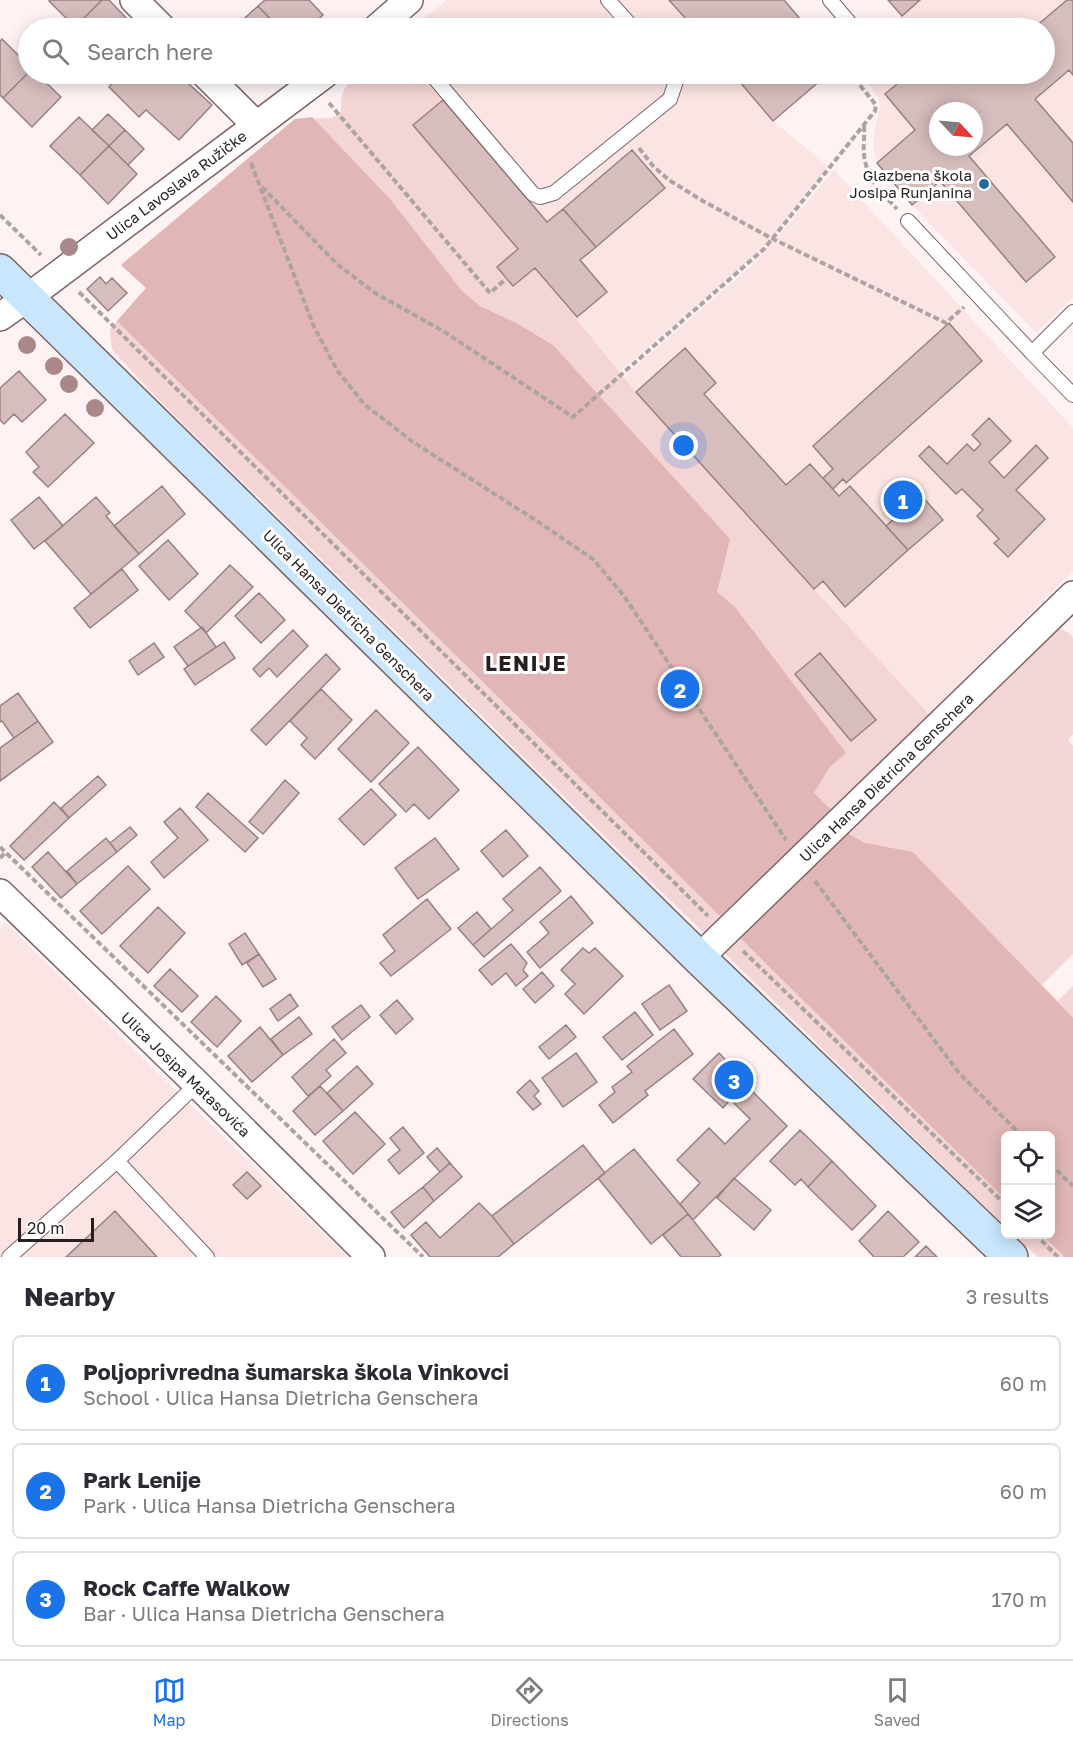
<!DOCTYPE html>
<meta charset="utf-8">
<style>
body{margin:0;font-family:"Golos Text",sans-serif;background:#f7f7f7;color:#2b2b33}
.controls{position:absolute;right:18px;bottom:18px;display:grid;overflow:hidden;border-radius:9px;box-shadow:0 3px 15px #0003}
.controls button{width:54px;height:54px;display:grid;place-items:center;padding:0;border:0;border-bottom:2px solid #e1e1e2;background:#fff;color:#2b2b33;font:30px sans-serif}
.compass{position:absolute;left:929px;top:102px;width:54px;height:54px;border-radius:50%;background:#fff;box-shadow:0 3px 15px #0003;rotate:116deg}
.scale{position:absolute;left:18px;bottom:15px;width:76px;box-sizing:border-box;padding-left:6px;border:3px solid #271e1e;border-top:0;font-size:16px;line-height:21px;white-space:nowrap;color:#271e1e;-webkit-text-stroke:4px #fff;paint-order:stroke}
.you{position:absolute;left:684px;top:446px;width:21px;height:21px;margin:-15px;border:4px solid #fff;border-radius:50%;background:#1a73e8;box-shadow:0 0 0 9px #1a73e833}
.badge{display:grid;place-items:center;width:39px;height:39px;border-radius:50%;background:#1a73e8;color:#fff;font-size:20px;font-weight:700}
.pin{position:absolute;translate:-50% -50%;border:3px solid #fff;box-shadow:0 2px 6px #0006}
.list{margin:0;padding:0;list-style:none}
h2{display:flex;justify-content:space-between;align-items:center;height:78px;margin:0;padding:0 24px;font-size:26px}
h2 small{font-size:20px;font-weight:400;color:#7c7c81}
.list li{display:grid;grid-template-columns:39px 1fr auto;gap:18px;align-items:center;box-sizing:border-box;height:96px;margin:0 12px 12px;padding:0 12px;border:2px solid #e1e1e2;border-radius:9px}
.list b{display:block;font-size:22px;white-space:nowrap}
.list p{margin:0;font-size:20px;white-space:nowrap;color:#7c7c81}
.list em{font-size:20px;font-style:normal;color:#7c7c81}
.icon{flex:none;width:33px;height:33px;fill:none;stroke:currentColor;stroke-width:2;stroke-linecap:round;stroke-linejoin:round}
.map{position:relative;flex:none;width:1073px;height:1257px;overflow:hidden}
.search{position:absolute;background:#fff;box-shadow:0 3px 15px #0003;left:18px;right:18px;top:18px;height:66px;display:flex;align-items:center;gap:15px;box-sizing:border-box;padding:0 21px;border-radius:33px;color:#7c7c81;font-size:22px}
.sheet{height:402px;background:#fff}
nav{display:flex;justify-content:space-around;align-items:center;box-sizing:border-box;height:84px;border-top:2px solid #e1e1e2;background:#fff;font-size:16px;color:#7c7c81}
nav a{display:grid;justify-items:center;gap:3px}
nav .on{color:#1a73e8}
.map>svg:first-child{display:block}
.built{fill:#fae4e4;fill-rule:evenodd}
.green{fill:#f4d5d5}
.forest{fill:#e1b6b6}
.building{fill:#d7bdbd;stroke:#998181;stroke-width:1.5;fill-rule:evenodd}
.lines{fill:none;stroke-linecap:round;stroke-linejoin:round}
.lane-casing{stroke:#7c6465;stroke-width:16}
.street-casing{stroke:#7c6465;stroke-width:30}
.secondary-casing{stroke:#7c6465;stroke-width:36}
.path{stroke:#ada3a3;stroke-width:4;stroke-dasharray:6 3;stroke-linecap:butt}
.lane{stroke:#fff;stroke-width:14}
.street{stroke:#fff;stroke-width:27}
.secondary{stroke:#c9e6fd;stroke-width:33}
.tree{fill:#aa8789}
.poi-dot{fill:#24699e;stroke:#fff;stroke-width:2}
.labels{text-anchor:middle;dominant-baseline:central;stroke-width:6;stroke-linejoin:round;paint-order:stroke}
.poi-label{font-size:15px;fill:#271e1e;stroke:#fff;text-anchor:end}
.street-label{font-size:15px;fill:#271e1e;stroke:#fff}
.district-label{font-size:21px;font-weight:bold;letter-spacing:1.5px;fill:#271e1e;stroke:#fff}
</style>
<div class="map">
<svg width="1073" height="1257" viewBox="0 0 1073 1257">
<rect width="100%" height="100%" fill="#fef2f3"/>
<path class="built" d="M447 0H669L694 28H412Z
M920 0H1073V297L1036 333 912 205 877 163 873 146 874 133 880 108 879 99 861 74H1044V28H887ZM938 111H974V147H938Z
M417 74H733L773 121 828 166 777 232 762 248 737 271 620 371 535 269 513 286 497 267 518 249 413 125 443 100Z
M834 170 1073 428V571L928 715 636 392 624 376 758 260Z
M6 923 162 1077 347 1257H0V929Z"/>
<path class="green" d="M360 74H417L443 100 414 125 518 249 497 267 514 286 535 268 636 392 814 589 945 732 1053 625 1069 633 1073 638V734L1068 740 1073 746V954L1042 985 1058 1001 1073 986V1257H1038L1014 1235 1050 1234V1136H1006L1005 1226 637 868 164 405 112 350 110 329 146 288 121 265 295 119 332 118 341 112C340 90 344 88 360 74Z"/>
<path class="forest" d="M312 117 390 199 462 291 480 306 518 324 553 345 730 539 717 592 735 607 846 753 829 768 814 793 832 811 720 916 117 321 146 288 121 265 295 119Z
M845 832 865 843 913 852 1073 1018V1257H1065L1042 1235 1050 1234V1136H1006L1005 1199 738 936Z"/>
<path class="building" d="M50 0H102L75 27 49 1Z
M102 0H109L131 23 126 28H76L75 27Z
M265 0H309L323 15 309 28H279L258 6Z
M669 0H784L808 28H694Z
M888 0H920L902 16Z
M1067 0H1073V75L1069 70 1035 99 1073 143V202L1007 124 969 156 1055 257 1026 282 940 181 912 205 877 163 915 130 885 94 909 74H1044V28H1034ZM938 111H974V147H938Z
M258 6 279 28H234Z
M2 39 28 65V73L3 98 0 95V42Z
M28 73 37 74 61 97 32 127 3 98Z
M121 74H178L212 105 179 140 146 110 139 117 109 87Z
M733 74H828L773 121Z
M443 100 547 222 563 209 596 247 580 260 607 292 577 317 535 268 513 286 497 267 518 249 413 125Z
M108 114 125 130 109 146 92 130Z
M79 117 109 146 80 175 50 146Z
M125 130 144 149 128 165 109 146Z
M109 146 137 174 108 204 80 175Z
M632 150 665 188 596 247 563 209Z
M100 277 106 284 112 278 127 293 108 311 87 289Z
M949 323 982 361 846 483 843 479 833 489 823 478 833 469 813 446Z
M685 348 716 383 704 394 786 485 810 464 839 496 850 486 908 550 845 607 823 581 814 589 636 392Z
M19 371 46 400 22 422 14 414 4 424 0 420V388Z
M65 414 94 443 48 487 33 472 39 467 26 452Z
M989 418 1011 441 989 462 1004 478 1036 445 1048 458 1016 490 1045 519 1008 557 994 543 999 539 977 516 983 510 962 489 956 494 919 456 929 446 947 464 967 444 974 451 981 444 972 435Z
M162 486 185 514 139 554 114 526Z
M921 495 943 520 908 550 886 526Z
M39 497 63 526 34 549 11 520Z
M96 497 110 513 106 516 139 554 91 594 45 541Z
M168 540 198 574 169 600 139 566Z
M230 565 253 587 206 633 185 611Z
M122 569 138 590 90 628 74 608Z
M259 593 285 620 261 643 235 616Z
M202 627 216 647 188 666 174 647Z
M293 630 308 646 277 677 269 668 260 677 253 669Z
M224 642 235 658 195 685 184 669Z
M154 643 164 657 138 675 129 661Z
M820 653 876 720 851 741 795 674Z
M326 654 340 669 266 745 251 730Z
M321 689 352 720 315 759 301 745 307 738 290 721Z
M18 693 38 721 14 738 2 721 0 722V706Z
M376 710 409 743 371 782 338 749Z
M38 721 53 742 0 781V748Z
M418 747 459 790 429 819 414 804 406 812 379 784Z
M98 776 106 785 69 818 61 808Z
M285 780 299 793 263 834 249 822Z
M371 789 396 815 364 845 339 819Z
M208 793 258 838 245 852 196 807Z
M54 802 69 818 24 860 10 846Z
M180 808 208 840 164 878 151 862 178 838 164 822Z
M130 827 137 835 117 852 110 843Z
M506 830 528 856 503 877 481 851Z
M106 838 117 852 77 884 67 871Z
M435 838 459 869 418 899 395 868Z
M48 852 77 884 61 898 32 867Z
M128 866 150 889 102 934 80 911Z
M540 867 561 891 484 957 473 945 513 910 503 899Z
M571 896 593 923 540 968 527 952 549 933 540 922Z
M427 899 451 929 391 976 380 963 395 951 383 935Z
M158 907 185 933 148 973 120 946Z
M477 912 491 929 473 945 458 928Z
M245 933 259 954 242 965 229 944Z
M511 944 527 963 523 970 528 976 516 986 506 973 492 985 479 970Z
M583 948 589 953 595 948 623 976 584 1014 565 994 575 984 561 970Z
M259 954 276 979 263 987 247 963Z
M170 969 198 996 182 1012 154 986Z
M542 972 554 986 535 1003 523 989Z
M669 985 687 1011 660 1030 642 1004Z
M290 994 298 1006 278 1021 270 1009Z
M216 996 241 1021 217 1047 191 1022Z
M397 1000 413 1019 396 1034 380 1015Z
M361 1005 370 1017 342 1040 332 1027Z
M635 1012 653 1035 622 1060 603 1037Z
M299 1017 312 1034 283 1055 271 1039Z
M566 1025 576 1037 549 1059 539 1047Z
M260 1027 283 1055 252 1082 228 1056Z
M674 1029 693 1054 645 1091 648 1095 613 1123 599 1105 615 1092 612 1087 632 1072 627 1066Z
M334 1039 346 1053 326 1070 331 1076 308 1096 292 1077Z
M576 1053 597 1082 563 1107 542 1078Z
M719 1053 746 1081 723 1108 693 1079Z
M357 1066 373 1084 343 1111 327 1093Z
M530 1080 539 1091 534 1096 541 1104 533 1110 517 1092Z
M320 1086 343 1111 315 1135 293 1111Z
M749 1088 787 1126 693 1220 680 1204 700 1183 677 1160 709 1128 725 1144 750 1119 734 1103Z
M355 1112 385 1144 353 1174 323 1141Z
M403 1127 424 1153 399 1174 388 1160 400 1150 390 1138Z
M800 1130 832 1161 808 1187 801 1179 795 1185 770 1161Z
M583 1145 605 1173 514 1244 492 1216Z
M437 1148 450 1163 440 1172 427 1157Z
M634 1149 688 1214 651 1244 598 1178Z
M832 1161 876 1206 852 1230 808 1187Z
M450 1163 462 1177 434 1201 423 1187Z
M247 1172 261 1186 247 1199 233 1185Z
M734 1178 771 1210 754 1230 717 1198Z
M423 1187 434 1201 404 1228 391 1212Z
M479 1203 492 1216 514 1244 498 1257H430L411 1235 426 1222 440 1238Z
M115 1211 157 1257H66Z
M888 1211 919 1242 903 1257H874L859 1241Z
M688 1214 721 1255 718 1257H681L663 1235Z
M926 1246 937 1257H915Z"/>
<g class="lines">
<defs>
<path id="lane" d="M608 0 633 28
M830 0 854 28
M431 74 533 194 540 197 554 193 670 99 676 81 673 74
M908 221 1032 353
M1073 312 1032 353 1073 395
M117 1161 207 1257
M9 1257 117 1161 197 1084"/>
<path id="street" d="M134 0 162 28
M377 28 409 0
M205 74 256 125
M0 317 27 298 325 74
M0 893 197 1084 371 1257
M699 958 1073 595"/>
<path id="secondary" d="M0 271 699 958 1011 1257"/>
</defs>
<use href="#lane" class="lane-casing"/>
<use href="#street" class="street-casing"/>
<use href="#secondary" class="secondary-casing"/>
<path class="path" d="M329 103 490 293 507 278
M864 126C865 135 863 145 864 154 866 178 881 192 897 209
M639 148 653 166 669 180 703 201 773 239 946 323 964 307
M251 163 314 327 337 370 364 404 413 442 540 523 594 560 624 596 786 840
M262 187 337 264 375 293 443 331 573 417 764 249 875 111 876 105 851 74
M0 215 41 255
M79 292 708 916
M0 847 423 1257
M0 858 6 852
M815 881 959 1073 1022 1136
M743 951 1006 1205
M1050 1164 1073 1186
M1035 1234 1058 1257"/>
<use href="#lane" class="lane"/>
<use href="#street" class="street"/>
<use href="#secondary" class="secondary"/>
</g>
<g class="tree">
<circle cx="69" cy="247" r="9"/>
<circle cx="27" cy="345" r="9"/>
<circle cx="54" cy="366" r="9"/>
<circle cx="69" cy="384" r="9"/>
<circle cx="95" cy="408" r="9"/>
</g>
<circle class="poi-dot" cx="984" cy="184" r="6"/>
<g class="labels">
<g class="poi-label">
<text x="972" y="175">Glazbena škola<tspan x="972" dy="17">Josipa Runjanina</tspan></text>
</g>
<g class="street-label">
<text transform="translate(176 185) rotate(-37)">Ulica Lavoslava Ružičke</text>
<text transform="translate(349 615) rotate(45)">Ulica Hansa Dietricha Genschera</text>
<text transform="translate(886 777) rotate(-44)">Ulica Hansa Dietricha Genschera</text>
<text transform="translate(186 1074) rotate(44)">Ulica Josipa Matasovića</text>
</g>
<g class="district-label">
<text x="526" y="663">LENIJE</text>
</g>
</g>
</svg>
<div class="controls">
<button><svg class="icon" aria-label="locate" viewBox="0 0 24 24"><circle cx="12" cy="12" r="6"/><path d="M12 2v4M12 18v4M2 12h4M18 12h4"/></svg></button>
<button><svg class="icon" aria-label="layers" viewBox="0 0 24 24"><path d="M12 4l9 5-9 5-9-5zM3 14l9 5 9-5"/></svg></button>
</div>
<svg class="compass" viewBox="-18 -18 36 36"><path d="M0-13l5 13h-10z" fill="#e53935"/><path d="M0 13l5-13h-10z" fill="#7c7c81"/></svg>
<div class="scale">20 m</div>
<div class="you"></div>
<div class="pin badge" style="left:903px;top:500px">1</div>
<div class="pin badge" style="left:680px;top:689px">2</div>
<div class="pin badge" style="left:734px;top:1080px">3</div>
<div class="search"><svg class="icon" aria-label="search" viewBox="0 0 24 24"><circle cx="10" cy="10" r="6"/><path d="M15 15l6 6"/></svg>Search here</div>
</div>
<section class="sheet">
<h2>Nearby<small>3 results</small></h2>
<ul class="list">
<li><span class="badge">1</span><div><b>Poljoprivredna šumarska škola Vinkovci</b><p>School · Ulica Hansa Dietricha Genschera</p></div><em>60 m</em></li>
<li><span class="badge">2</span><div><b>Park Lenije</b><p>Park · Ulica Hansa Dietricha Genschera</p></div><em>60 m</em></li>
<li><span class="badge">3</span><div><b>Rock Caffe Walkow</b><p>Bar · Ulica Hansa Dietricha Genschera</p></div><em>170 m</em></li>
</ul>
</section>
<nav>
<a class="on"><svg class="icon" aria-label="map" viewBox="0 0 24 24"><path d="M3 6l6-2 6 2 6-2v14l-6 2-6-2-6 2zM9 4v14M15 6v14"/></svg>Map</a>
<a><svg class="icon" aria-label="directions" viewBox="0 0 24 24"><path d="M12 3l9 9-9 9-9-9zM9 14v-3h6M13 9l2 2-2 2"/></svg>Directions</a>
<a><svg class="icon" aria-label="saved" viewBox="0 0 24 24"><path d="M7 4h10v16l-5-4-5 4z"/></svg>Saved</a>
</nav>
